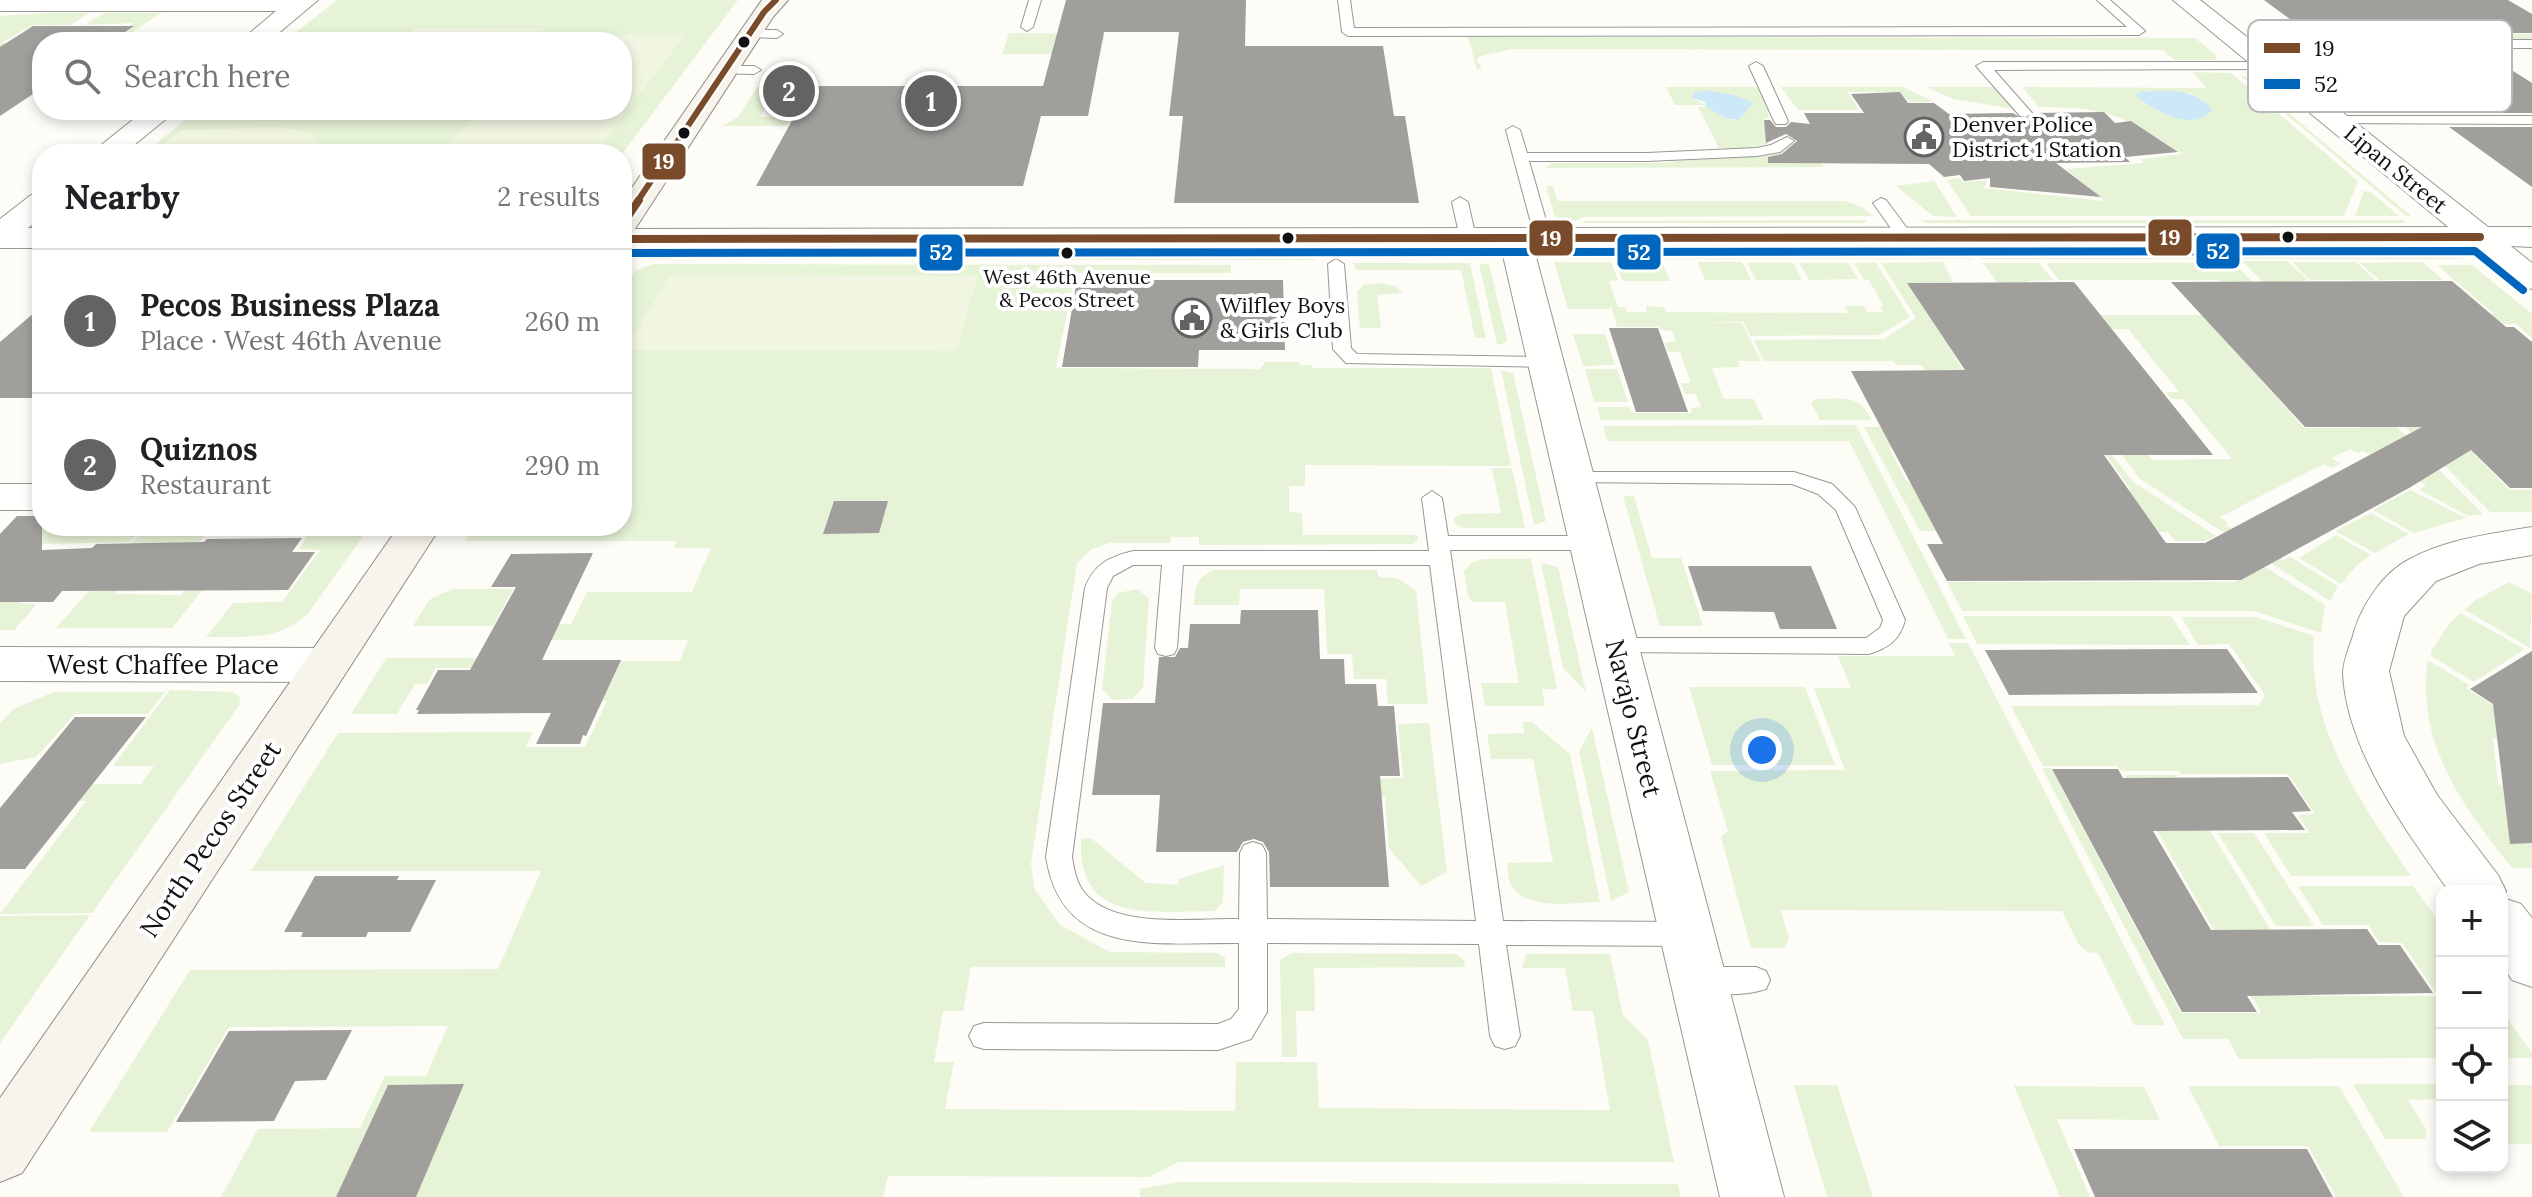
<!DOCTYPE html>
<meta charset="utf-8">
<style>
body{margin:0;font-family:Lora,serif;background:#f2f2f2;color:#202124}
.controls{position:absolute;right:24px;bottom:24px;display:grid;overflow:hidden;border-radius:16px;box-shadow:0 4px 12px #0003}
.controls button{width:72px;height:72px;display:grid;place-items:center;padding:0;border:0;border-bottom:2px solid #e0e0e0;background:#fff;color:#202124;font:40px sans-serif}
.you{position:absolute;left:1762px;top:750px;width:28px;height:28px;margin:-20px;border:6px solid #fff;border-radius:50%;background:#1a73e8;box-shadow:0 0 0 12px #1a73e833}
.badge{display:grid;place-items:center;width:52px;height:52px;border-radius:50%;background:#646362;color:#fff;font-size:26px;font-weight:700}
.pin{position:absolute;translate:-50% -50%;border:4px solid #fff;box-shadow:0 2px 8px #0006}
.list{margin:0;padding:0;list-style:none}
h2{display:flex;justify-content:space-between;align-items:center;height:104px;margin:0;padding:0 32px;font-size:34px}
h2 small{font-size:26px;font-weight:400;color:#757577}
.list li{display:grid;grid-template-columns:52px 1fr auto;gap:24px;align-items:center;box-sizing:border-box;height:144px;padding:0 32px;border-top:2px solid #e0e0e0}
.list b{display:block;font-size:30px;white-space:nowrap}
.list p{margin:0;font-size:26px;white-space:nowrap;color:#757577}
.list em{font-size:26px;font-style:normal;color:#757577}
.icon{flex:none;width:44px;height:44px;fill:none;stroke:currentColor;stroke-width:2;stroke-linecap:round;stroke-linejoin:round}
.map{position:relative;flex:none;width:2532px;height:1197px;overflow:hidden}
.search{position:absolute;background:#fff;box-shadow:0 4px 12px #0003;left:32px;top:32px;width:600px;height:88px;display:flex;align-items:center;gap:20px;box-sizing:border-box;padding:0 28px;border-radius:32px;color:#757577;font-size:30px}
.panel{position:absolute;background:#fff;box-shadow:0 4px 12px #0003;left:32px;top:144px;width:600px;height:392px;border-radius:32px}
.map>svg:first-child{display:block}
.green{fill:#e7f3d7;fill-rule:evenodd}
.pitch{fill:#f0f6e1}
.water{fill:#cde8f7}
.building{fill:#a19f9c}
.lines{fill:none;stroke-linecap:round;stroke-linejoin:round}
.service-casing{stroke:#979795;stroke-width:2}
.minor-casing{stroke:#979795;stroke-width:2}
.tertiary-casing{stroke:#979795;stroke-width:2}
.secondary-casing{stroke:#8e8d8b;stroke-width:2}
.service{fill:#fffffe;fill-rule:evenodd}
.minor{fill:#fffffe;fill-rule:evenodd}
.tertiary{fill:#fffffe;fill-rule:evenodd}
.secondary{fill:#f6f4eb;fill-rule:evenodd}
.bus-1-far1-casing{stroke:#fff;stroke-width:10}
.bus-1-casing{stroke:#fff;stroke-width:13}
.bus-2-casing{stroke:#fff;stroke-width:13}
.bus-1-far1{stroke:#7a4b2a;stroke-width:6}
.bus-1{stroke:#7a4b2a;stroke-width:8}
.bus-2{stroke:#0065bd;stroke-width:8}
.bus-dot{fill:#111;stroke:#fff;stroke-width:3}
.labels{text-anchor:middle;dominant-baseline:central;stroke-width:8;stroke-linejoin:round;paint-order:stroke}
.far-bus-label{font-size:20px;fill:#111;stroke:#fff}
.far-poi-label{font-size:22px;fill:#111;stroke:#fff;text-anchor:start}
.far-street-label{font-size:22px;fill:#111;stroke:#fff}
.street-label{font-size:26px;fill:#111;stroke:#fff}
.key{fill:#fff;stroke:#b8b8b8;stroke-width:2}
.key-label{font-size:22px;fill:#111}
.line-badge{stroke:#fff;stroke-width:3}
.badge-label{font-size:22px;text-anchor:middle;font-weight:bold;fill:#fff}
</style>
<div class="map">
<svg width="2532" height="1197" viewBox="0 0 2532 1197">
<rect width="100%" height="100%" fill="#fdfcf7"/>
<path class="green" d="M337 0H738L622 154H143L198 110H622V42H284Z
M47 13H89L71 25H33L1 43 33 44 0 78V16Z
M104 13H161L131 33H120L133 23 85 25Z
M1009 33 1105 34 1100 54H1002Z
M2256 34H2532V39H2263Z
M1468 37 2195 38 2217 56 2215 60H2174L2163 50 1513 49 1480 56 1476 60 1482 67 1477 70Z
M2192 72 2231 73 2358 181 2344 216H1971L1947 180 1960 178 1964 182 1988 180 1984 188 2105 201 2066 169 2144 163 2141 159 2182 154C2125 116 2109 107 2039 107L2022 87 2207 88ZM2190 93 2203 100 2210 113C2186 126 2161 114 2140 100Z
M2240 75 2246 77 2411 216H2406Z
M757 87H778L760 117H791L786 126H722L738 117Z
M1666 87H1757L1767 104 1769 117 1763 120 1768 144 1751 148H1719L1698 107H1706L1735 121 1753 105 1693 93 1692 98 1706 105H1675Z
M1781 87H1904L1934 102H1909L1900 92H1848L1859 110H1798Z
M1926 87H1993L2013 109 1953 99Z
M1793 143 1810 145 1824 167 1545 168 1552 163H1665L1701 157H1759L1771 155Z
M1934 181 1957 217 1933 216 1896 186Z
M1546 186H1553L1558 201H1845L1862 207 1873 216 1584 217 1573 221 1555 218Z
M2364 191 2371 192 2399 216H2355Z
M1867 220 1864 223H1580L1587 221Z
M1920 220H2403L2406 223H1926Z
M1364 253H1465L1483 259H1358Z
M1566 253H1968L1972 259H1560L1559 255Z
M1976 253H2445L2465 259H1981Z
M670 254H1062L1061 259H667Z
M1073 254H1309L1315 260H1072Z
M2242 261H2287L2308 280 2299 281 2323 305 2494 314 2437 265H2472L2532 314V338L2516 324 2458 325 2323 342Z
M1554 262H1611L1618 280 1609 281 1618 307H1625L1627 312H1647L1646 306 1663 307 1666 312 1848 313 1845 306H1864L1867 312H1883L1880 306 1883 305 1869 280H1864L1854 263H1876L1910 317 1879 335 1750 336 1744 322H1699L1742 323 1761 361H1738L1740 367 1712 368 1724 399H1754L1764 420H1601L1597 407H1629L1632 413H1692L1691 408 1701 407 1696 394H1685L1681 383H1691L1680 352H1668L1665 342H1676L1672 331 1661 330 1659 327H1617L1611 306 1610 309H1568Z
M1698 262H1742L1751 280H1705Z
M1943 262 1953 282 1911 283 1979 397 1941 398 1922 365H1896L1893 361H1764L1754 340 1884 339 1916 318 1881 263Z
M2292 262H2356L2375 280H2310Z
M2423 262 2443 280H2379L2360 263Z
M1353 263H1470L1486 338H1475L1461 270H1356Z
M1616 263H1662L1670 281H1623Z
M1747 263H1793L1802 280H1756Z
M1799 263H1848L1858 279 1809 280Z
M1983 263H2039L2053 280 2027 281 2046 306 2090 315H2285L2214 327 2304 428H2360L2349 416 2382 412 2483 514 2468 516 2420 490 2426 485 2363 451 2358 453 2350 449 2332 458 2341 464 2332 468 2323 464 2220 517 2228 523 2226 525 2283 560 2290 557 2338 586 2330 601 2140 479 2111 440H2136L2152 460 2232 459 2183 399H2171L2166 392H2179L2128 329H2112L2109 325H2056L2040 341Z
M2046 263H2234L2283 313 2244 306 2220 280H2059Z
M653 264 1231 265V273H1075L1056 368 1259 369 1266 362H1300V365H1312V368H1491L1511 466 1305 465V486H1289V512L1302 513 1303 535H1417L1418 540 1413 544 1199 545V537H1171L1170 543H1109L1092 549 1077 563 1031 864 1035 890 1060 925 1110 952 1218 953 1225 958V967H971L963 1011H943L934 1062H954L945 1109 1235 1111 1236 1062H1317L1319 1108 1610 1110 1593 1011H1573L1565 968H1522L1526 954H1610L1623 1015 1648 1040 1674 1162H1179L1149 1177 888 1176 883 1197H221L258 1129 360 1128 385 1076H426L448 1026 229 1027 167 1132H89L190 970 498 969 541 871H251L338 733 533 732 526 747H585L607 701 571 700 590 661H680L688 640H534L543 624H571L587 592H692L711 548H674L676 541H465L475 526H622V291L635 271Z
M1479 264H1489L1507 340 1503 344H1497Z
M1379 283 1395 286 1403 293 1377 295 1381 328H1360L1357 292 1364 285Z
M1573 334H1605L1615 365 1583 366Z
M1585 369H1617L1628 402H1594Z
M1501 370 1513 373 1546 521 1534 525Z
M1815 399C1844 399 1858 393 1872 420H1820L1811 403Z
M2392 413 2532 454H2474L2510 490H2532V512H2490Z
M1856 425 1966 639H1948L1849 441H1607L1603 426Z
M1908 426 1915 447 1889 448 1906 480 1919 489H2130L2101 448 2091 426 2132 481 2216 536 2205 541H2175L2168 532 1920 531 1864 427Z
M1492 468H1512L1525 528H1464L1455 524 1454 519 1461 514 1501 513Z
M2410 490 2466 518 2414 533 2373 510Z
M1623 496H1634L1652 558H1681L1703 626H1660Z
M2371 513 2409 534 2375 553 2335 531Z
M42 526H145L130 542 40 544Z
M147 526H212L187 557H147L115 594 181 595 190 584 208 583 172 628H56Z
M257 526H370L308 614C279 641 243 637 206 637L233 603 282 602 320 550 299 549 308 535H250Z
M2336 535 2371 555 2358 564 2341 584 2299 558Z
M2218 537 2325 605 2321 633 2254 611H1962L1947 582H2236L2208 543Z
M1482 559H1531L1557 689H1542L1545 706H1485L1481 683H1519L1505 602H1473L1468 596 1464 571 1471 563Z
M1541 563 1558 567 1586 692 1563 668Z
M1213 570H1377L1378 577 1397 578 1416 591 1428 704H1388L1386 679H1354L1352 654H1327L1324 589H1240L1239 605H1194C1195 587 1196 579 1213 570Z
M2509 582 2532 594 2530 648 2465 610 2476 600Z
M0 589H32L19 603 37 604 14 630H0Z
M452 589H513L493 626H413L429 600Z
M1137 589 1149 598 1143 687 1132 699 1113 700 1102 689 1112 601 1118 593Z
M2460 613 2525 649 2474 682 2431 656V651L2449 624Z
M1963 616H2171L2190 645 1977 644Z
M2181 617H2256L2314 636C2305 726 2363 806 2411 876H2291L2264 833H2310L2298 815 2315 814 2288 774H2181L2179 771H2121L2117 766H2043L2011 706 2259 705 2265 695 2229 644 2198 645Z
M1949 643H1968L2165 1025H2134L2098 953 2087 952 2079 945 2062 911 1781 910 1789 939 1785 948H1751L1721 837 1728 831 1710 771 1845 770 1814 688H1851L1838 656H1955Z
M386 658H544L532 683 491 668H436L427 684H415L397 714H351Z
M2428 660 2469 685 2466 688 2532 730V749L2493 738 2498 784 2532 795V868H2512C2463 807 2415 742 2428 660Z
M1689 687H1805L1835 765H1712Z
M170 690 233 692 239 696 240 704 92 913 0 914 86 801 57 800 70 784H141L154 766H113Z
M54 692H165L148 714H75L36 757 0 764V724L13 709Z
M1523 722H1532L1570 754 1600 902C1575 902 1530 911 1513 888 1508 882 1508 871 1507 863L1553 862 1533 759H1491L1487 734 1524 733Z
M1429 723 1447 872 1421 886 1389 848 1385 797 1375 796 1373 779 1403 778 1398 724Z
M1592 728 1629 892 1611 901 1579 751Z
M2042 768H2051L2181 1013H2261L2125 775H2176L2311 996H2438L2402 943 2379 942 2368 925H2323L2298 886H2413L2442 926V1058L2239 1059 2228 1039H2183Z
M2218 833H2254L2314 926H2276Z
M1091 838 1146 883 1178 885 1179 879 1224 865 1223 902 1215 911C1154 911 1077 926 1081 839Z
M90 915 0 1043V916Z
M1292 953 1456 954 1464 960 1465 967 1314 968 1315 1011H1296L1297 1057H1282L1280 960Z
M2502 1011 2532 1053V1058H2502Z
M2353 1084H2442V1099L2408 1100 2427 1131 2425 1139H2385Z
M1794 1085H1837L1873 1197H1827Z
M2502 1085H2532V1144H2509L2502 1140Z
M2014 1086 2144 1087 2160 1120 2057 1119 2090 1197H2060Z
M2188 1086H2339L2404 1197H2336L2308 1146H2219Z
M1181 1182 1678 1184 1681 1197H1140L1139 1189Z"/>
<path class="pitch" d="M414 28 545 29 532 42H398Z
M551 35H685L594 154H438L480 110H622V42H544Z
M319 110H465L457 117 312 116Z
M246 128C268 128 323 122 322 154H152L181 130Z
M670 275 978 276 956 351 625 350Z"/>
<path class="water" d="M1706 90 1733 95 1754 103 1738 120 1726 118 1706 107 1705 102 1692 98 1693 93Z
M2141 92C2167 91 2195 87 2212 110 2193 133 2155 111 2137 97L2135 95Z"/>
<path class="building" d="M1066 0H1246L1245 46H1383L1394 116H1405L1419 203H1174L1183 116H1169L1179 32H1104L1088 116H1041L1023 186H756L811 86H1043Z
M2264 0H2508L2532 14V33H2454L2460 37H2314Z
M33 26H134L110 42H42V88L0 116V47Z
M2332 50 2482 51 2532 83V113H2430L2381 77H2368Z
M1900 92 1908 103H1934L1949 114 2013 113 2024 120 2035 113 2104 112 2115 123 2131 121 2178 152 2125 157 2130 162 2056 163 2101 197 1990 187V178L1964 181 1960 175 1944 177 1929 164 1768 163V157L1782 154 1797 141 1786 134 1766 143 1764 120H1770L1776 127H1786L1791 122 1810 124 1804 113H1864L1851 94Z
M2449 127H2532V187Z
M1077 280H1283L1285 350H1199L1198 367H1062Z
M2452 281 2506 327H2514L2532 342V488H2510L2471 450 2409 488 2241 580 1947 581 1927 544H1943L1851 371 1965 370 1907 283 2074 282 2213 455H2104L2166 543H2205L2422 427H2305L2171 282Z
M42 306V398H0V342Z
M1609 328H1658L1688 412H1636Z
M834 501H888L879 533 823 534Z
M17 516H42V550L92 548 96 544 204 542 207 539 302 538 292 552H315L288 590 62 591 53 602H0V534Z
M593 553 542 660H621L586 736 583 735 580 744H536L551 713 417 714 419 710H416L438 670H470L516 587H491L511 554Z
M1688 566H1811L1837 629H1780L1774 612 1703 611Z
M1241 610H1318L1320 659H1344L1345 684H1376L1378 706H1394L1400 776H1380L1389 887H1270L1269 852 1263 842 1254 839 1243 842 1237 852H1156L1160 795H1092L1103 703H1155L1159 657H1175L1180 648H1188L1190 624H1240Z
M2192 649H2227L2258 693 2009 695 1985 650Z
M2532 651V843L2510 844 2493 704 2470 689Z
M75 717H146L25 869H0V808Z
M2052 769H2118L2123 778 2288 777 2311 811 2292 812 2305 830 2153 831 2211 930 2367 929 2378 945H2400L2433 993 2247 996 2257 1012H2182Z
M315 876H399L397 880H436L410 932H368L366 937H301L303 932H284Z
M352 1030 326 1080 295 1081 274 1121 176 1122 229 1031Z
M464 1084 416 1197H336L388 1085Z
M2074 1149H2307L2333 1197H2095Z"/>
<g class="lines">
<defs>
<path id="service" d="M1029 0H1041L1033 27 1027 31 1021 27Z
M1338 0H1350L1354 28 2127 27 2097 0H2110L2145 31 2139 35 1348 36 1342 32Z
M749 30H777L783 34 777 38 745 37V31Z
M2240 40H2532V48L2235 47V41Z
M1756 62 1763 66 1788 121 1786 124H1776L1774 121 1749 66Z
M2267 62 2274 66 2272 69 1994 70 2032 113 2025 117 2020 116 1976 66 1983 62Z
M725 66H754L761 70 754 74 720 73 718 70Z
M2334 116H2532V124L2329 123 2327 120Z
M1513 126 1520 130 1527 153H1647L1757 148 1771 145 1787 137 1794 141 1780 152 1757 156 1647 161H1529L1551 238 1543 243 1535 238 1506 130Z
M1460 197 1468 202 1476 238 1468 243 1460 238 1452 202Z
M1881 198 1886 200 1912 235V241H1900L1873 203Z
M1336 259 1344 264 1351 348 1357 354 1546 357 1555 362 1546 367 1346 363 1333 349 1328 264Z
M1575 472H1794L1832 484 1855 507 1905 620C1900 640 1888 648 1869 654L1608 652 1605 646 1608 640 1616 638H1866L1880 628 1883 620 1836 510 1818 494 1792 484 1568 482 1565 478 1568 474Z
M1432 491 1442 498 1448 536H1591L1598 538 1602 543 1598 548 1591 550H1450L1503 921 1687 922 1697 926 1701 934 1697 942 1687 946 1506 945 1520 1036 1515 1046 1505 1049 1495 1046 1490 1036 1479 944 1267 943V1012L1251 1039 1218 1050 984 1049 974 1046 969 1036 974 1026 984 1023 1218 1024 1231 1019 1239 1009V943C1160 942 1062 960 1046 857L1085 588C1094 564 1109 557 1133 551H1429L1422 498ZM1133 565H1162L1155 648 1158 654 1166 656 1174 654 1177 648 1183 565H1430L1476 921 1267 919 1266 853 1262 845 1253 842 1244 845 1240 853 1239 919C1196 918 1114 930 1084 892 1076 882 1074 869 1072 857L1107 588 1113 576Z
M1699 967H1756L1766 971 1770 980 1766 989C1746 996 1709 996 1689 989L1685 980 1689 971Z"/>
<path id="minor" d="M0 0H318L268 42H239L276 11H0Z
M2173 0H2200L2488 227H2532V247L2469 244Z
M145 110H177L123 154H90Z
M42 193V217L11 241 0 244V219L31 195Z
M1515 228 1526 231 1531 238 1784 1197H1720L1499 238 1504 231Z
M0 484H42V510H0Z
M2532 527V555L2479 564 2436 581 2404 616 2389 671 2404 736 2437 795 2498 875 2506 891 2503 898 2521 904 2532 918V987L2512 980 2502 965V891H2449C2406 831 2346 749 2343 673 2343 660 2351 644 2354 632 2362 605 2383 573 2408 560 2446 539 2490 534 2532 527Z
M0 647 327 648 343 653 350 665 343 677 327 682 0 681Z"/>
<path id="tertiary" d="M2480 227 2491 230 2532 263V289L2520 286 2472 247 622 249V229Z
M0 228H42V248H0Z"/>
<path id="secondary" d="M762 0H788L773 17 633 232 622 234V202Z
M399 526H441L22 1173 0 1182V1098Z"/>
</defs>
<use href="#service" class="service-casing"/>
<use href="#minor" class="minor-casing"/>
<use href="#tertiary" class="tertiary-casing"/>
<use href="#secondary" class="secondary-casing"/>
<use href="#service" class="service"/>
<use href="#minor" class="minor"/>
<use href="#tertiary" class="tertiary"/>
<use href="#secondary" class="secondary"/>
<defs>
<path id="bus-1-far1" d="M637 202 764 12 776 0"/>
<path id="bus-1" d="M622 225 639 200
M622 239 2480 237"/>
<path id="bus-2" d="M622 253 2475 251 2523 290"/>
</defs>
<use href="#bus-1-far1" class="bus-1-far1-casing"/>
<use href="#bus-1" class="bus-1-casing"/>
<use href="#bus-2" class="bus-2-casing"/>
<use href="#bus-1-far1" class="bus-1-far1"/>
<use href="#bus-1" class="bus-1"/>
<use href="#bus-2" class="bus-2"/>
</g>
<defs>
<symbol id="civic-ring" viewBox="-11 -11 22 22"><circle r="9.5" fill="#fff" stroke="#646362" stroke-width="1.5"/><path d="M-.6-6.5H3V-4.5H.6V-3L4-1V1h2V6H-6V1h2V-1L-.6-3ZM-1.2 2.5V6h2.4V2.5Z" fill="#646362"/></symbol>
</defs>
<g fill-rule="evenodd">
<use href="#civic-ring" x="1902" y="115" width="44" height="44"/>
<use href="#civic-ring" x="1170" y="296" width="44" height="44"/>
</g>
<g class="bus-dot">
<circle cx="744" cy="42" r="7"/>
<circle cx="684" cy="133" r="7"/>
<circle cx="2288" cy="237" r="7"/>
<circle cx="1288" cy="238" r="7"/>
<circle cx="1067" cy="253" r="7"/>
</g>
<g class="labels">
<g class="far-bus-label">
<text x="1067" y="276">West 46th Avenue<tspan x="1067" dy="23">&amp; Pecos Street</tspan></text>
</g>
<g class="far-poi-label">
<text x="1952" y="124">Denver Police<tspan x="1952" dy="25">District 1 Station</tspan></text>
<text x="1220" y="305">Wilfley Boys<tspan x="1220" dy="25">&amp; Girls Club</tspan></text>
</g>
<g class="far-street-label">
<text transform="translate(2396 169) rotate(39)">Lipan Street</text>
</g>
<g class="street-label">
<text x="163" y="664">West Chaffee Place</text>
<text transform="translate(1634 718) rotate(76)">Navajo Street</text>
<text transform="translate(210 839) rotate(-56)">North Pecos Street</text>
</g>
</g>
<rect x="2248" y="20" width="264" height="92" rx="12" class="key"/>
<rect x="2264" y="43" width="36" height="10" fill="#7a4b2a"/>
<rect x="2264" y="79" width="36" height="10" fill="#0065bd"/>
<g class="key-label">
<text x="2314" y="56">19</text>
<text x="2314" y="92">52</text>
</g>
<g class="line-badge">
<rect x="641" y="142" width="46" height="39" rx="8" fill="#7a4b2a"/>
<rect x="2147" y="218" width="46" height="39" rx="8" fill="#7a4b2a"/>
<rect x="1528" y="219" width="46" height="38" rx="8" fill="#7a4b2a"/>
<rect x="2195" y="232" width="46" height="38" rx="8" fill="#0065bd"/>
<rect x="1616" y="233" width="46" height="38" rx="8" fill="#0065bd"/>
<rect x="918" y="233" width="46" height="39" rx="8" fill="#0065bd"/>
</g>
<g class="badge-label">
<text x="664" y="169">19</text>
<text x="2170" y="245">19</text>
<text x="1551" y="246">19</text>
<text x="2218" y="259">52</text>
<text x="1639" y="260">52</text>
<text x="941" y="260">52</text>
</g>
</svg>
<div class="controls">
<button>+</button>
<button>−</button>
<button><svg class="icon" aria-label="locate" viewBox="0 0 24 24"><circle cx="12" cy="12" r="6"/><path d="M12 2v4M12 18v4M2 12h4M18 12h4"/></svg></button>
<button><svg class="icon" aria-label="layers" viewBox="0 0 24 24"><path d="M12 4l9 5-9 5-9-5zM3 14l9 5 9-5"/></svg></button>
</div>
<div class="you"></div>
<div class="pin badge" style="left:931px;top:101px">1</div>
<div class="pin badge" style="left:789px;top:91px">2</div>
<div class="search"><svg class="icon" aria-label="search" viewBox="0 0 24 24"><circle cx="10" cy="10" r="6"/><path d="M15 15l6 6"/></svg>Search here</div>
<section class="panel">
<h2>Nearby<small>2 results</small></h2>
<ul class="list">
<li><span class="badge">1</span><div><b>Pecos Business Plaza</b><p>Place · West 46th Avenue</p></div><em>260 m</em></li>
<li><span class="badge">2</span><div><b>Quiznos</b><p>Restaurant</p></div><em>290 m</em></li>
</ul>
</section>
</div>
